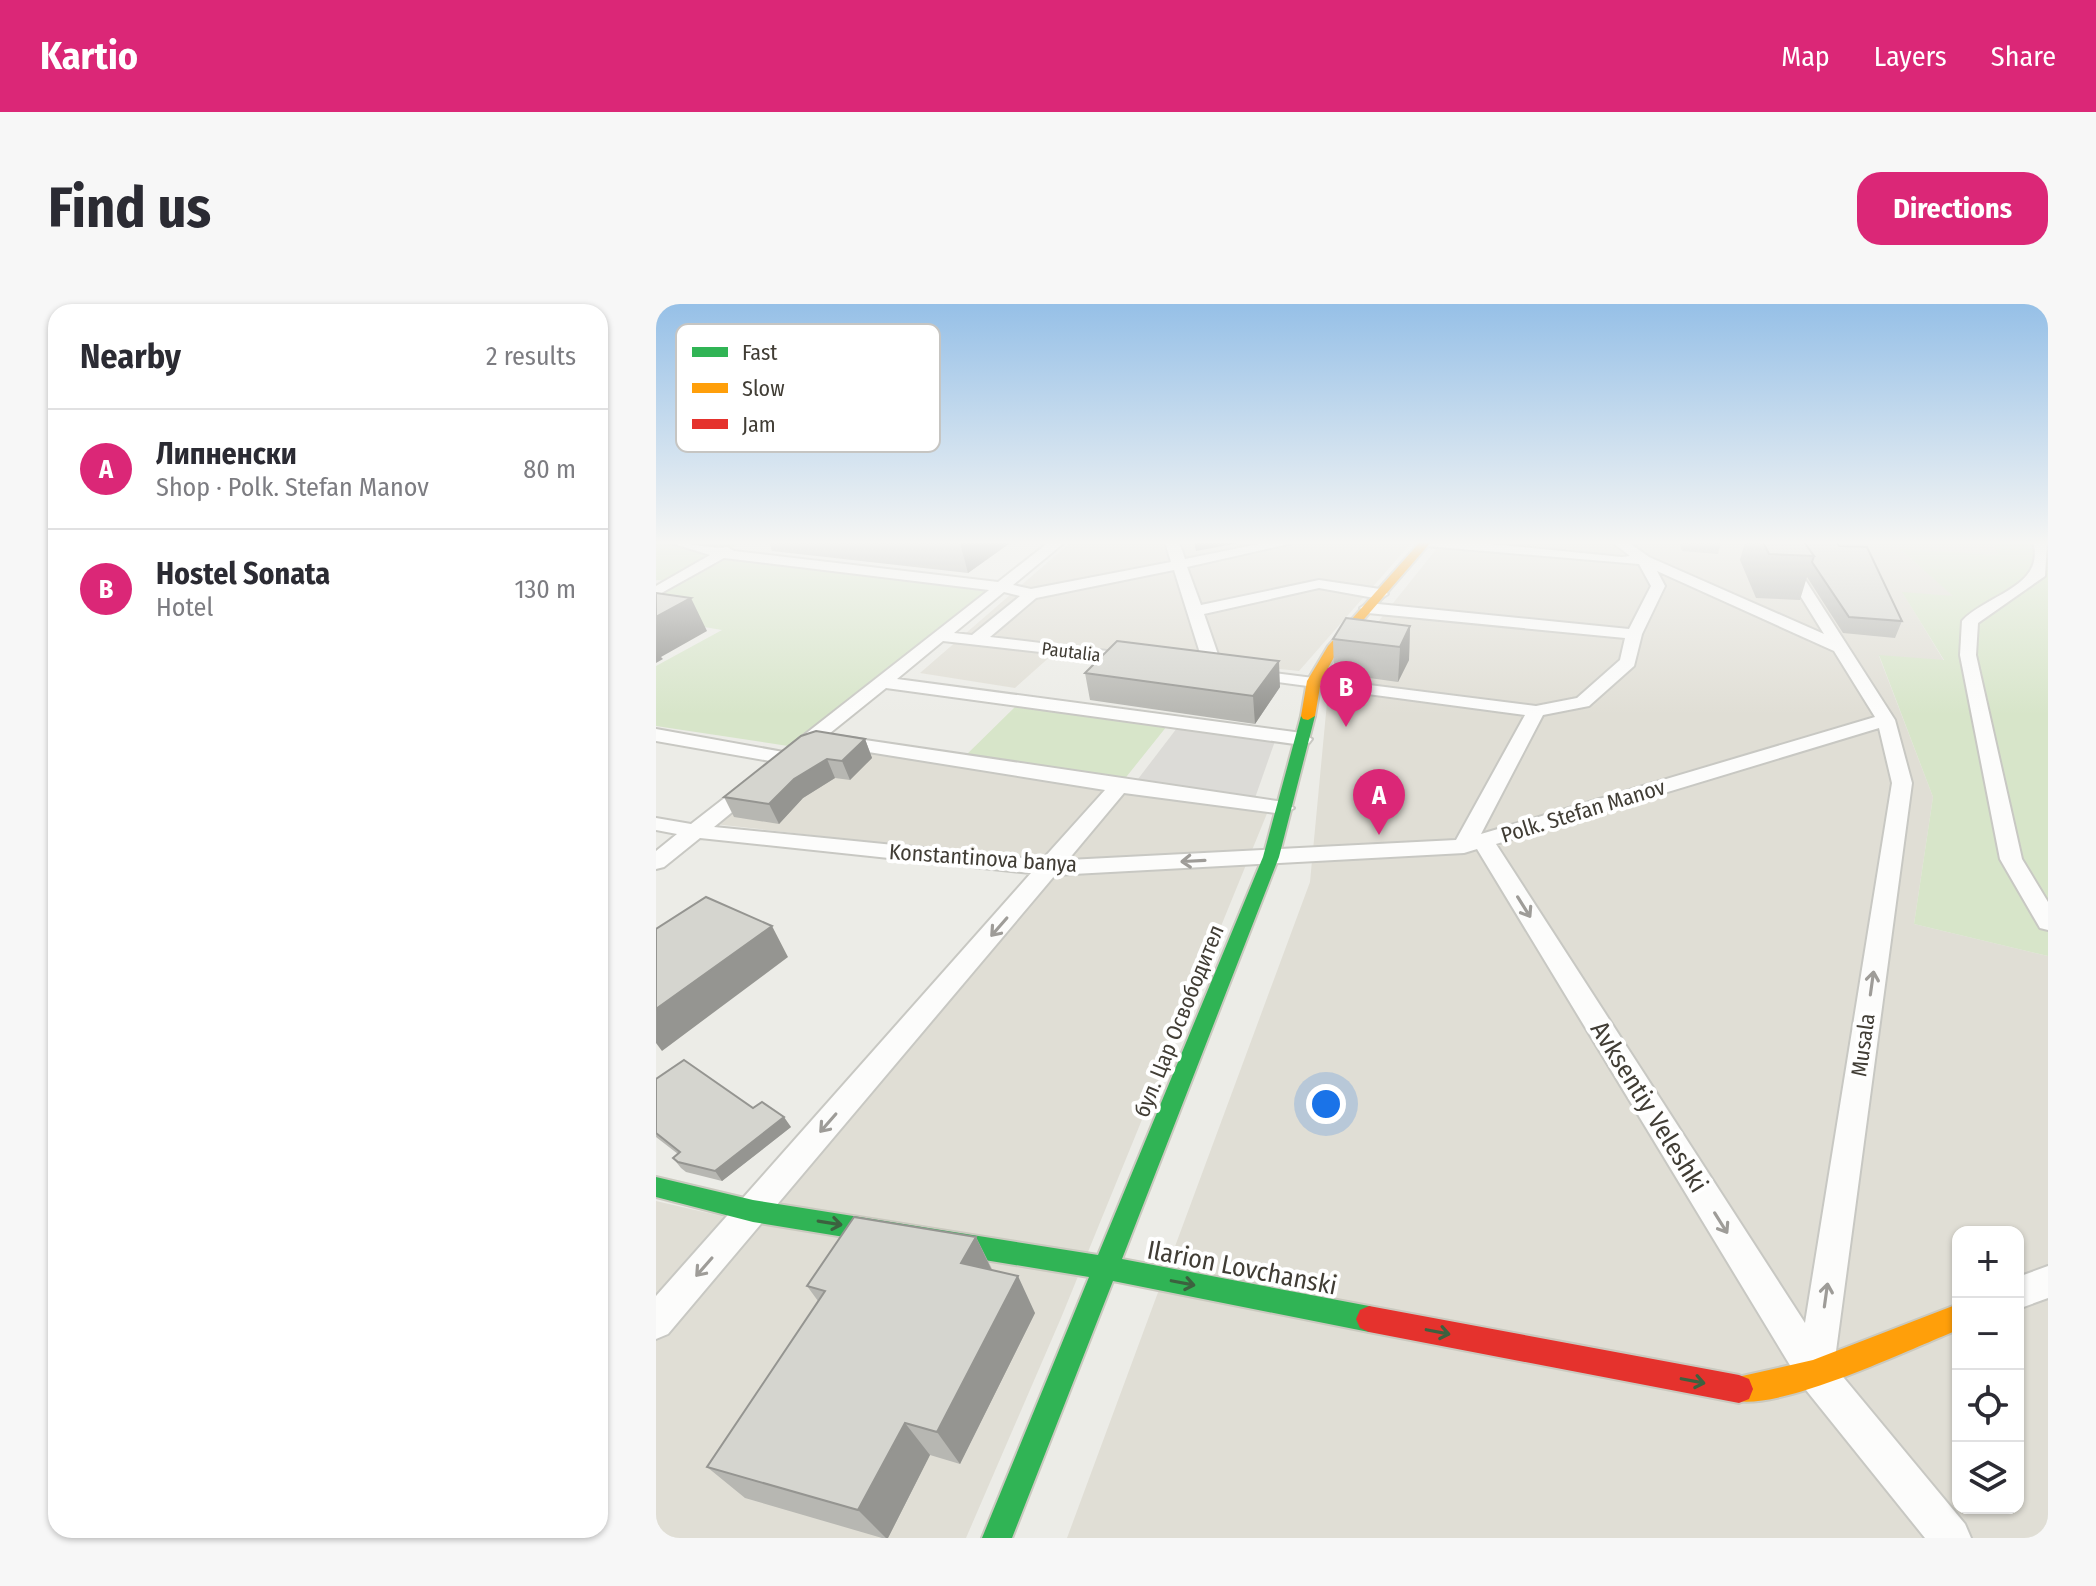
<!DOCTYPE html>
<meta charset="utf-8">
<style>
body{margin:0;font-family:"Fira Sans Condensed",sans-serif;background:#f7f7f7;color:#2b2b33}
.controls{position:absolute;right:24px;bottom:24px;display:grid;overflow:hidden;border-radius:16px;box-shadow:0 2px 6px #0004}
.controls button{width:72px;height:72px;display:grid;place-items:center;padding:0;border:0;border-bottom:2px solid #e1e1e2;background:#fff;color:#2b2b33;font:40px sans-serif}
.you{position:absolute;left:670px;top:800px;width:28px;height:28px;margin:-20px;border:6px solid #fff;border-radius:50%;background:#1a73e8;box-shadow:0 0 0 12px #1a73e833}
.badge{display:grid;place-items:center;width:52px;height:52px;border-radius:50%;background:#db2777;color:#fff;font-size:26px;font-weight:700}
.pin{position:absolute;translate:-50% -66px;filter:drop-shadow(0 2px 4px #0008)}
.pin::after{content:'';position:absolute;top:42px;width:28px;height:24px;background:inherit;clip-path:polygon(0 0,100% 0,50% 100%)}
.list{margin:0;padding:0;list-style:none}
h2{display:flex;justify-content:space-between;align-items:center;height:104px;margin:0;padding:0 32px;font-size:34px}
h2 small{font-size:26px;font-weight:400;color:#7c7c81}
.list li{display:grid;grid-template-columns:52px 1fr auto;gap:24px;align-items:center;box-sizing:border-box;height:120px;padding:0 32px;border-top:2px solid #e1e1e2}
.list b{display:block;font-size:30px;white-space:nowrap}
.list p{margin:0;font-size:26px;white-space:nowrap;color:#7c7c81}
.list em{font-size:26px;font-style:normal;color:#7c7c81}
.icon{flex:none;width:44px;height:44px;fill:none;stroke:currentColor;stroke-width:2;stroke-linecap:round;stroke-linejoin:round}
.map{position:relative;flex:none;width:1392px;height:1234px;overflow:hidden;border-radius:24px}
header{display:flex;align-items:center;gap:48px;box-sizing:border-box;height:112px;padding:0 40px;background:#db2777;color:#fff}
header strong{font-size:38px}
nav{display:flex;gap:44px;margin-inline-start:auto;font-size:28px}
.intro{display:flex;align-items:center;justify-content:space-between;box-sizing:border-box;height:192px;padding:0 48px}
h1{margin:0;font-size:56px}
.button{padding:20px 36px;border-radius:24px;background:#db2777;color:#fff;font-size:28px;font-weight:700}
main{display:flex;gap:48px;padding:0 48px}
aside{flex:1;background:#fff;border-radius:24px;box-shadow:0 2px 6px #0004}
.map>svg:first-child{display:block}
.residential{fill:#e0ded5;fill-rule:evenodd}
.green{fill:#d7e5c9}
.parking{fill:#dcdbd7}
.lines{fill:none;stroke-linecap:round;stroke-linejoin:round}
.street-casing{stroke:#c8c8c3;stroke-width:4}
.fast-casing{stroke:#cac9bf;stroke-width:4}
.slow-casing{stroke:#cac9bf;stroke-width:4}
.jam-casing{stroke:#cac9bf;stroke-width:4}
.street{fill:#fcfcfb;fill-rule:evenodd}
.fast{fill:#30b455;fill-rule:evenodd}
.slow{fill:#ff9f0a;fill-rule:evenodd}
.jam{fill:#e5322d;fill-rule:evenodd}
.wall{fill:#b7b7b2}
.shaded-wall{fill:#959591}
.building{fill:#d5d5cf;stroke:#959591;stroke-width:2}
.oneway{stroke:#9e9c98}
.oneway2{stroke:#3c613f}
.labels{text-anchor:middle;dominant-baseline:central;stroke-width:8;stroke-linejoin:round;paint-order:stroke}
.far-street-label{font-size:18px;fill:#413d35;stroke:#fff}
.street-label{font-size:22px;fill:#413d35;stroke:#fff}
.near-street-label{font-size:26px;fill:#413d35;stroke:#fff}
.key{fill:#fff;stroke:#c6c5c2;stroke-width:2}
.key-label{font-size:22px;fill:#413d35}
</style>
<header>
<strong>Kartio</strong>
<nav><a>Map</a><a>Layers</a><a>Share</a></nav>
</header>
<div class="intro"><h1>Find us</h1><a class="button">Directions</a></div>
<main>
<aside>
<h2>Nearby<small>2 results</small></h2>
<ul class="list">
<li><span class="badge">A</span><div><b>Липненски</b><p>Shop · Polk. Stefan Manov</p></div><em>80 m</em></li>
<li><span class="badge">B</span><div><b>Hostel Sonata</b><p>Hotel</p></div><em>130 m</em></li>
</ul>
</aside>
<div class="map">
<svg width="1392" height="1234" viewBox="0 0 1392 1234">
<rect width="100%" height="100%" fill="#ecece7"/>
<path class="residential" d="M415 238H756L643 367 406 342 359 384 264 369Z
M786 238H1337L1344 251 1245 246 1299 293 1247 289 1288 357 1223 352 1277 493 1258 620 1392 652V1234H411L654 578 672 388 698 348ZM1302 928H1362V1204H1302Z
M160 438 612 507 405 1014 310 1234H0V897L100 920 406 559 58 520Z"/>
<path class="green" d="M0 238H87L14 277 0 276Z
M1337 238H1392V652L1258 620 1277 493 1223 351 1288 356 1246 288 1297 292 1244 245 1343 251Z
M68 253 336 284 132 442 0 422V362L66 326 0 315V293Z
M365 397 515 417 463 482 304 457Z"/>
<path class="parking" d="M521 424 619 437 599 494 482 475Z"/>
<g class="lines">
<defs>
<path id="street" d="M12 238C28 238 60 246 71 243L78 247 342 278 393 238H409L357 281 375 285 515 258 509 238H523L529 255 613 238H641L531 263 545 301 663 276 724 285 732 290 724 295 663 284 548 310 567 365 558 370 549 365 518 266 380 294 334 333 476 350 484 355 482 359 287 337 241 375 646 429 656 435 653 439 646 441 230 384 148 450 139 451 138 458 131 460 0 437V425L133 449 134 442 333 286 68 254 0 292V282L54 251ZM348 288 364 292 316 331 298 329Z
M763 238H814L966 253 974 252 956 238H972L993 253 1168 330 1111 238H1125L1239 416 1256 479 1178 1062 1309 1220 1315 1234H1269L1146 1081 821 545 808 549 399 571 12 1030 0 1035V992L375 569 44 534 8 563 0 565V547L21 530 0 526V514L35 520 89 478H103L106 482 103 486 58 523 386 556 449 486 175 442 172 438 175 434 182 432 628 498 638 504 628 510 468 489 412 556 800 536 869 411 592 374 586 373 583 369 586 365 880 402 921 394 964 356 969 334 712 309 704 304 712 299 973 325 995 282 983 260 770 242ZM1001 267 1178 347 1219 413 825 530 887 411 933 402 978 362 986 330 1009 282ZM1223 424 1236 479 1149 1019 840 540Z
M1377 238H1391L1389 272 1322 319 1320 351 1366 555 1392 598V626L1384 624 1344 555 1304 351 1306 317C1331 290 1390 283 1377 238Z
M1392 962V994L1362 1005V973Z"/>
<path id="fast" d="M652 408 659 412 623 553 466 955 713 1002 722 1006 726 1015 722 1024 713 1028 457 977 356 1234H326L433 973 97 918 0 893V873L97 896 442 951 607 553 645 412Z"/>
<path id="slow" d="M764 238H775L683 344 665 377 659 412 652 416 647 415 645 412 651 377 672 342Z
M1302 1000V1026C1256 1044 1116 1112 1073 1095L1069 1085 1073 1075 1157 1056Z"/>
<path id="jam" d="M713 1002 1083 1071 1093 1075 1097 1085 1093 1095 1083 1099 713 1028 704 1024 700 1015 704 1006Z"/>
</defs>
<use href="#street" class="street-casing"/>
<use href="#fast" class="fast-casing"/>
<use href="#slow" class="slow-casing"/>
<use href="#jam" class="jam-casing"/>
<use href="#street" class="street"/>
<use href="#fast" class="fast"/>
<use href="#slow" class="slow"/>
<use href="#jam" class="jam"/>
</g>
<path class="wall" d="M113 238H354V239L312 269 116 247Z
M1023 238H1065L1062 250 1026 247Z
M1089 238H1181L1246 317 1239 334 1187 329 1151 273 1144 296 1100 294 1084 256Z
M754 322 753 356 742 378 678 369 677 335Z
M429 369 624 383 599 420 434 396Z
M209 435 216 454 194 476 179 474 147 494 123 520 78 513 68 493Z
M0 775 97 804 135 823 66 877 30 868 25 864 17 854 22 850 0 833Z
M320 933 337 967 379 1009 304 1160 274 1151 232 1234H226L89 1194 51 1163 162 997 151 982Z"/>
<path class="shaded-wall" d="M306 238H354V239L312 269 304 239Z
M538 238H588L540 247Z
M35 294 51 327 5 353 7 355 0 359V313Z
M754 322 753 356 742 378 744 343Z
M623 357 624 383 599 420 597 392Z
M209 435 216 454 194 476 186 457Z
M171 455 179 474 147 494 123 520 113 500 138 475Z
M116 622 132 653 6 747 0 739V705Z
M128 813 135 823 66 877 59 867Z
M320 933 338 971 305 959Z
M362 972 379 1009 304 1160 281 1128Z
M249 1119 274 1151 232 1234H230L202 1206Z"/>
<path class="building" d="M1107 238H1148L1158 252 1113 250Z
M1148 238H1181L1183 242 1211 243 1246 317 1193 313 1156 258 1158 252Z
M0 289 35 294 0 313Z
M690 314 754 322 744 343 677 335Z
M461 337 623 357 597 392 429 369Z
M160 427 209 435 186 457 171 455 138 475 113 500 68 493 145 432Z
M50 593 116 622 0 705V625Z
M28 756 97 804 106 798 128 813 59 867 22 858 17 854 24 848 0 829V775Z
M198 913 320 933 305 959 362 972 281 1128 249 1119 202 1206 51 1163 169 987 151 982Z"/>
<defs><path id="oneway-shaft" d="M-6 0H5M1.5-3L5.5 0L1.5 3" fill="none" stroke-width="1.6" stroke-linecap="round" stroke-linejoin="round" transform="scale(2)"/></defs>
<g class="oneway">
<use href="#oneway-shaft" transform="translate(537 557) rotate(177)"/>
<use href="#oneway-shaft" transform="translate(868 603) rotate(58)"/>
<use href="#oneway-shaft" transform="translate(343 623) rotate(131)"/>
<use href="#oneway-shaft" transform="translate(1216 679) rotate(-82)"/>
<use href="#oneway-shaft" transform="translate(172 819) rotate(131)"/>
<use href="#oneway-shaft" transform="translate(1065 919) rotate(58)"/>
<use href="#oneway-shaft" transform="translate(48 963) rotate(131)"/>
<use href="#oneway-shaft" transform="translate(1170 991) rotate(-82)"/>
</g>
<g class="oneway2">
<use href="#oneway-shaft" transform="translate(174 919) rotate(9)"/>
<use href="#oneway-shaft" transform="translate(527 979) rotate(11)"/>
<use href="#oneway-shaft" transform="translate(782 1028) rotate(11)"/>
<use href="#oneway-shaft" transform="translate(1037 1077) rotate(11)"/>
</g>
<linearGradient id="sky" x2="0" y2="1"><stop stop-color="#96c0e7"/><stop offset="0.58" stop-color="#f6f6f4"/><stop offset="1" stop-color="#f6f6f4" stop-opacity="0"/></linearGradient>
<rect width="1392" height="411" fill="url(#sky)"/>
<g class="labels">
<g class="far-street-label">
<text transform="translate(415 348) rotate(7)">Pautalia</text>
</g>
<g class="street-label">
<text transform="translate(927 507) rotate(-17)">Polk. Stefan Manov</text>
<text transform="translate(327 554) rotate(4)">Konstantinova banya</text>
<text transform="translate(523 717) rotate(-68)">бул. Цар Освободител</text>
<text transform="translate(1207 741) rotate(-82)">Musala</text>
</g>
<g class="near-street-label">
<text transform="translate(993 803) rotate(58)">Avksentiy Veleshki</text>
<text transform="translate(586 964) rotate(11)">Ilarion Lovchanski</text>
</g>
</g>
<rect x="20" y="20" width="264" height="128" rx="12" class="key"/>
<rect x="36" y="43" width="36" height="10" fill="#30b455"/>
<rect x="36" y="79" width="36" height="10" fill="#ff9f0a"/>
<rect x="36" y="115" width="36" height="10" fill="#e5322d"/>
<g class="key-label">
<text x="86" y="56">Fast</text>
<text x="86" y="92">Slow</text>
<text x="86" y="128">Jam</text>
</g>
</svg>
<div class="controls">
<button>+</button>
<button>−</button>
<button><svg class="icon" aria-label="locate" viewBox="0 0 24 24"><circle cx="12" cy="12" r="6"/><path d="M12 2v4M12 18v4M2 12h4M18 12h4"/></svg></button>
<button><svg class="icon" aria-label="layers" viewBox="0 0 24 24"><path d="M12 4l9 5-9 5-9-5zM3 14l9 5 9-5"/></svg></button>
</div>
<div class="you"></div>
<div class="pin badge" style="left:723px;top:531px">A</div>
<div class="pin badge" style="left:690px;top:423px">B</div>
</div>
</main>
